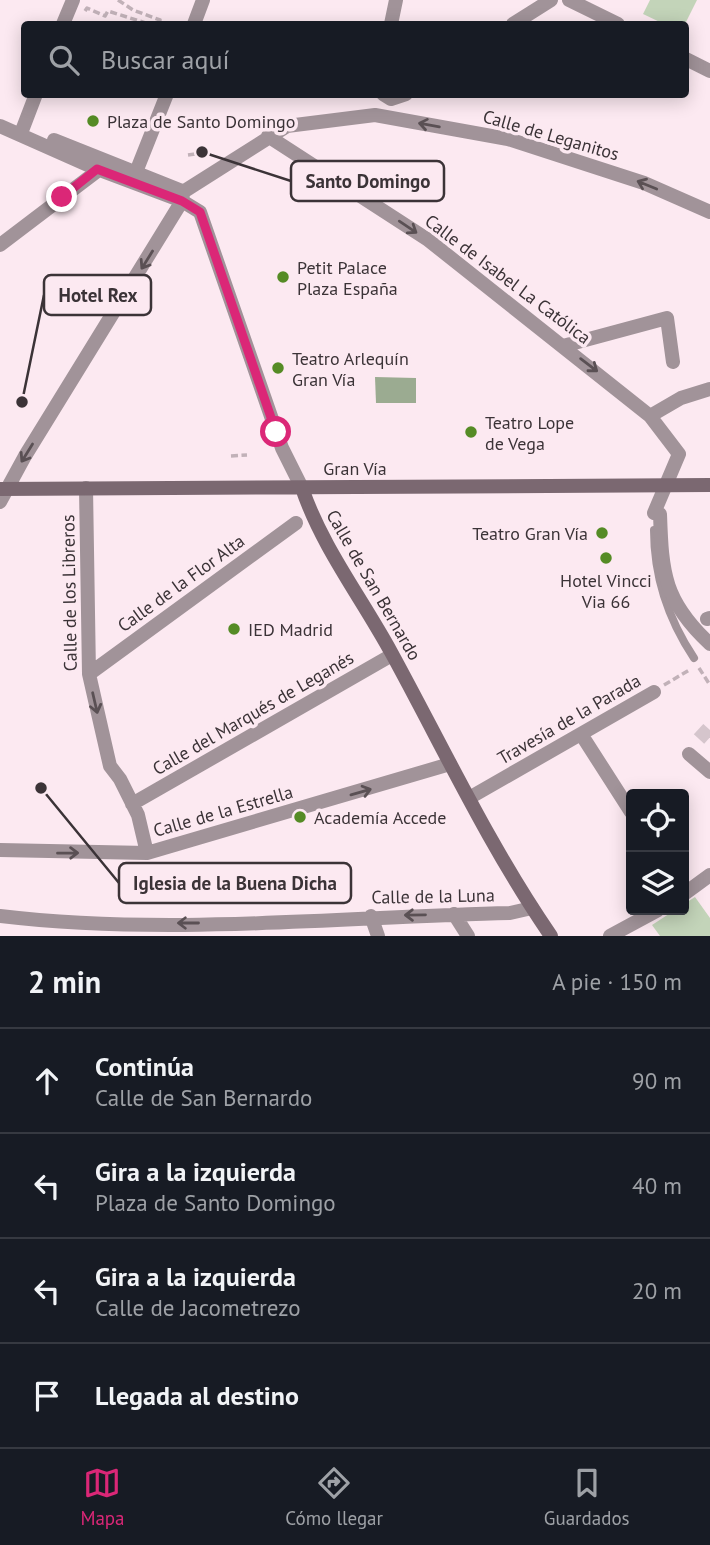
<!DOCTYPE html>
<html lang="es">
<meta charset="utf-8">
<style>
body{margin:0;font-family:"PT Sans",sans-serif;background:#20242c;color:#f1f3f6}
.controls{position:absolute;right:21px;bottom:21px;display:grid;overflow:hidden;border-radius:7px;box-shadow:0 4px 18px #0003}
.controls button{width:63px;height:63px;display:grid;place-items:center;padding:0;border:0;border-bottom:2px solid #363941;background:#171b24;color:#f1f3f6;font:35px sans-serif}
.stop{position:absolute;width:21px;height:21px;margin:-16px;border:5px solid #db2777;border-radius:50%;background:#fff}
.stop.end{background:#db2777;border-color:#fff;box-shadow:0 2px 7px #0008}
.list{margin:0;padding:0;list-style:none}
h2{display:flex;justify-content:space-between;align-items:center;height:91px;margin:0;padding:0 28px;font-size:30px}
h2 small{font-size:23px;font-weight:400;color:#9ea1a6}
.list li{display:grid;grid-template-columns:46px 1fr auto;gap:21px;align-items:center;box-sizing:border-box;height:105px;padding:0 28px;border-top:2px solid #363941}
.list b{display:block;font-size:26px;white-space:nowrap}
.list p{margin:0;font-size:23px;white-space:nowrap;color:#9ea1a6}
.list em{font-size:23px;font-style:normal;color:#9ea1a6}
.icon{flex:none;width:38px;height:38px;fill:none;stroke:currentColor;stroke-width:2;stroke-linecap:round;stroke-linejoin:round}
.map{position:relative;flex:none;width:710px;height:936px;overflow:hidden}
.search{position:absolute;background:#171b24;box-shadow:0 4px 18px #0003;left:21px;right:21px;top:21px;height:77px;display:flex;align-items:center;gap:18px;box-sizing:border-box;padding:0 24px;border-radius:7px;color:#9ea1a6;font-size:26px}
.sheet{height:511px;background:#171b24}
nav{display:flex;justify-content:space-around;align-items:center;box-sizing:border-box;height:98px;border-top:2px solid #363941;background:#171b24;font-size:19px;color:#9ea1a6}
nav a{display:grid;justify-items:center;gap:4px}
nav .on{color:#db2777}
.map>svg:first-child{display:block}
.green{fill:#c3d4b9}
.water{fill:#9bab91}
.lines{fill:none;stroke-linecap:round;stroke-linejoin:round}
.street-tunnel{stroke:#d5c5cc;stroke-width:14;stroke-dasharray:14 7;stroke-linecap:butt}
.path{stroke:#c1b1b8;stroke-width:3.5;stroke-dasharray:7 3.5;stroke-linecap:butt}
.lane{stroke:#a19399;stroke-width:8}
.street{stroke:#a19399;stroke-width:14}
.secondary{stroke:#7b6871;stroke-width:14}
.oneway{stroke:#5a5054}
.route{stroke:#db2777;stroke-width:9}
.poi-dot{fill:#558b25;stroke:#fce9f1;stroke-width:2.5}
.labels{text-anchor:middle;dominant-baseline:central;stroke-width:7;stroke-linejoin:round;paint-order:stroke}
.poi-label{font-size:18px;fill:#3b3337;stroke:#fce9f1;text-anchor:start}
.street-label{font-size:18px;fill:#3b3337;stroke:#fce9f1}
.leader{fill:none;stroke:#3b3337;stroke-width:2.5}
.callout-dot{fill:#3b3337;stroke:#fce9f1;stroke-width:2.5}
.callout{fill:#fce9f1;stroke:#3b3337;stroke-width:2.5}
.callout-label{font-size:19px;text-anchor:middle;font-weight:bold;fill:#3b3337}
</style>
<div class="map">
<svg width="710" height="936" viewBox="0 0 710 936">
<rect width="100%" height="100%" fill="#fce9f1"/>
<path class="green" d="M650 0H697L685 24H664L643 14Z
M695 897 710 918V936H660L652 925 675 910H684V904Z"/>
<path class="water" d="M375 377 416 378V403H376Z"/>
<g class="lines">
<path class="street-tunnel" d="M699 739 710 727"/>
<path class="path" d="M118 0 133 10 160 20 158 24
M85 11 87 8 105 16 108 11 149 24
M188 155 202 153
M231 456 247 455
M330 521 342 520
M699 668 710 685
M664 685 691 669"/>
<path class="lane" d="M654 530C654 578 668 619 694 658"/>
<path class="street" d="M569 0 618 24
M63 24 73 0
M194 24 203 0
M391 24 396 0
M513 24 551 0
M686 59 710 71
M383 94 391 99 406 94
M0 126 97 169 182 201 200 212 282 448 302 488
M23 128 36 94
M268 136 427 239 650 416 679 454 654 513
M54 140 182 191
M136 172 167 94
M183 192 287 126 375 115 508 139 644 183 710 212
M0 245 104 166
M563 346 667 318 673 362
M650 416 681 398 710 389
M86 488 89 674 110 766 120 779 138 815 147 853
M0 502 25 456 182 201 183 194
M660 514C662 574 664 601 710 644
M707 619 710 618
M89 674 296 523
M581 734 631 812
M689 754 710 772
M469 798 654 692
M132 804 392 655
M0 850 147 853 450 764
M684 894 710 875
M454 914 468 936
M0 916C168 936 341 917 510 913L532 908
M371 916 378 936
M610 936 658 910"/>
<path class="secondary" d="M302 488C322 547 361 597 391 652 443 747 489 846 551 936
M0 489 710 485"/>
</g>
<defs><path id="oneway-shaft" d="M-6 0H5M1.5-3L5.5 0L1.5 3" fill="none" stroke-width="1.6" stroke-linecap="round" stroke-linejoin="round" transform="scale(1.75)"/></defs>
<g class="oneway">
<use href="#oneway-shaft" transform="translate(429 125) rotate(-170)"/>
<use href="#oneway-shaft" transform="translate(647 185) rotate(-158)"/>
<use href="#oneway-shaft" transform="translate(408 227) rotate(34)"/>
<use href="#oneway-shaft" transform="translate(147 260) rotate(122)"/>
<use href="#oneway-shaft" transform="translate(589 365) rotate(37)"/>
<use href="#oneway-shaft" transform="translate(27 453) rotate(122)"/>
<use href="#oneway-shaft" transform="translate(95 703) rotate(77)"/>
<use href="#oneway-shaft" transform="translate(361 792) rotate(-16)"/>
<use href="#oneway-shaft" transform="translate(68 853) rotate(-1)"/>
<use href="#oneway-shaft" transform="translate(415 915) rotate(179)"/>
<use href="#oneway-shaft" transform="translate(188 923) rotate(180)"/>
</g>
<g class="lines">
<path class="route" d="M62 197 97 169 182 201 200 212 276 432"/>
</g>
<g class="poi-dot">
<circle cx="93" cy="121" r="7"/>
<circle cx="283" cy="277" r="7"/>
<circle cx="278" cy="368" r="7"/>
<circle cx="471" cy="432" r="7"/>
<circle cx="602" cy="533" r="7"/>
<circle cx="606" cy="558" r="7"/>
<circle cx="234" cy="629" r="7"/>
<circle cx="300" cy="817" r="7"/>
</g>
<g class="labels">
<g class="poi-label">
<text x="107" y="121">Plaza de Santo Domingo</text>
<text x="297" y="267">Petit Palace<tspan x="297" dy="21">Plaza España</tspan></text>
<text x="292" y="358">Teatro Arlequín<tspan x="292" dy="21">Gran Vía</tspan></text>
<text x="485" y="422">Teatro Lope<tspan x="485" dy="21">de Vega</tspan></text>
<text x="588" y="533" text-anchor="end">Teatro Gran Vía</text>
<text x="606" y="580" text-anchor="middle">Hotel Vincci<tspan x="606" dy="21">Via 66</tspan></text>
<text x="248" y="629">IED Madrid</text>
<text x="314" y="817">Academía Accede</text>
</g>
<g class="street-label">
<text transform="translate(551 135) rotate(16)">Calle de Leganitos</text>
<text transform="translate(508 279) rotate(37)">Calle de Isabel La Católica</text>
<text x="355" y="468">Gran Vía</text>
<text transform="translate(181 583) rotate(-36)">Calle de la Flor Alta</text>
<text transform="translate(374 585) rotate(60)">Calle de San Bernardo</text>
<text transform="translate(69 593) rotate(-91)">Calle de los Libreros</text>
<text transform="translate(253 713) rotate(-30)">Calle del Marqués de Leganés</text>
<text transform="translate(569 719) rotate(-30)">Travesía de la Parada</text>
<text transform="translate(223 811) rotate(-16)">Calle de la Estrella</text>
<text transform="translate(433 896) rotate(-1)">Calle de la Luna</text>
</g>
</g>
<path class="leader" d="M202 152L291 181M22 402L44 295M41 788L119 883"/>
<g class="callout-dot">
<circle cx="202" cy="152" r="7"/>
<circle cx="22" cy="402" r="7"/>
<circle cx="41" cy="788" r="7"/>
</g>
<g class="callout">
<rect x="291" y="161" width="153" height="40" rx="7"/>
<rect x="44" y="275" width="107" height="40" rx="7"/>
<rect x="119" y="863" width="232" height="40" rx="7"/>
</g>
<g class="callout-label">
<text x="368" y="188">Santo Domingo</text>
<text x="98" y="302">Hotel Rex</text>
<text x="235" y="890">Iglesia de la Buena Dicha</text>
</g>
</svg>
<div class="controls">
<button><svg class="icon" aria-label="locate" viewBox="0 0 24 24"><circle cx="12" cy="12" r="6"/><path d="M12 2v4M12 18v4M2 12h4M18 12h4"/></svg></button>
<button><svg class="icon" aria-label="layers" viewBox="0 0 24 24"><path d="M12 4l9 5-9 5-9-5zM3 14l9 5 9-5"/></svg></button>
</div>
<div class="stop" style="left:276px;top:432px"></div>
<div class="stop end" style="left:62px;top:197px"></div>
<div class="search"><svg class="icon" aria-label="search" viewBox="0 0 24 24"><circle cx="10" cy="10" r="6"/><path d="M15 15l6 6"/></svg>Buscar aquí</div>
</div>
<section class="sheet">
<h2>2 min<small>A pie · 150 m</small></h2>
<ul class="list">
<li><svg class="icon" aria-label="ahead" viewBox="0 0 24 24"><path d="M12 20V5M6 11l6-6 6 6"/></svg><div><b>Continúa</b><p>Calle de San Bernardo</p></div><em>90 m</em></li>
<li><svg class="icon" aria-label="left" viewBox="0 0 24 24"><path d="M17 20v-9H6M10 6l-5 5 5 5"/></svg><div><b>Gira a la izquierda</b><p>Plaza de Santo Domingo</p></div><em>40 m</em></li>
<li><svg class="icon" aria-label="left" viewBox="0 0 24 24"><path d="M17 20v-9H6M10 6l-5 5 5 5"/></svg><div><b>Gira a la izquierda</b><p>Calle de Jacometrezo</p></div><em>20 m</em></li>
<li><svg class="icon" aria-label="arrive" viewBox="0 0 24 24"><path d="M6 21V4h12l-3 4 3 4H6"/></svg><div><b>Llegada al destino</b></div></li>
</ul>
</section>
<nav>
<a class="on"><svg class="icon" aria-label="map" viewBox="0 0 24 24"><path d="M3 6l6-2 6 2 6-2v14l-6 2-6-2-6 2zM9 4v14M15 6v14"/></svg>Mapa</a>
<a><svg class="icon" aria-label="directions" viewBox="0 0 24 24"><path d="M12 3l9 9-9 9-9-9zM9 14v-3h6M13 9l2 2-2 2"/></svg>Cómo llegar</a>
<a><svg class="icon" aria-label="saved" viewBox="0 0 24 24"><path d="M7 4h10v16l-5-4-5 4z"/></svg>Guardados</a>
</nav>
